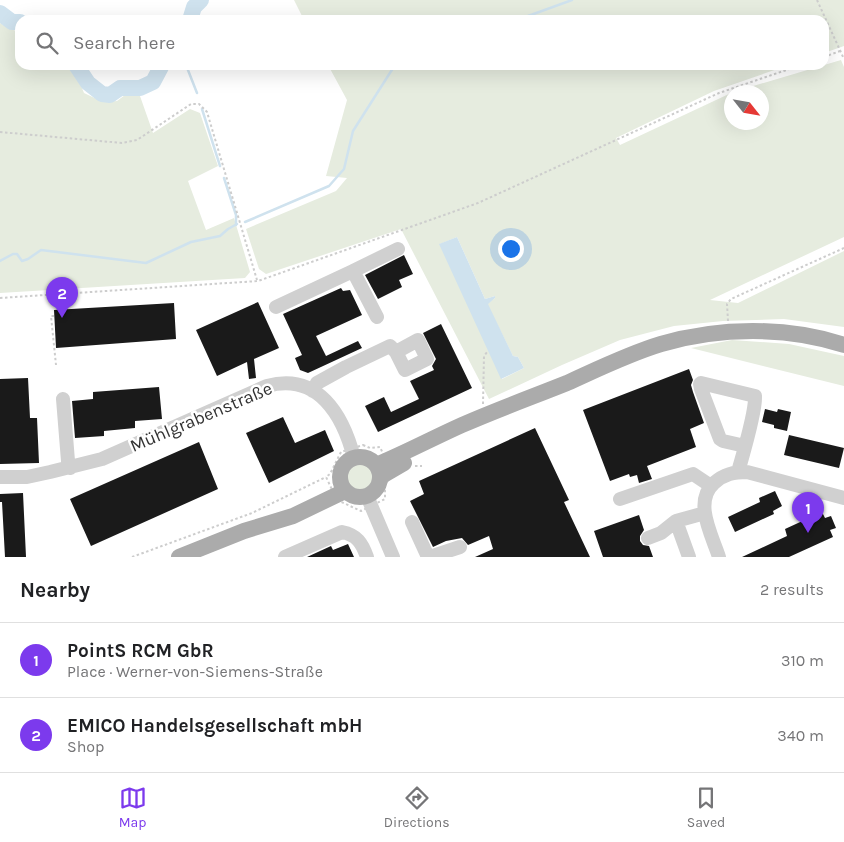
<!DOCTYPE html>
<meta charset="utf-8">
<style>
body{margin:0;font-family:Karla,sans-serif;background:#f2f2f2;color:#202124}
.compass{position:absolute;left:724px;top:85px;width:45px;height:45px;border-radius:50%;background:#fff;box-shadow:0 5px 20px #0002;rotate:121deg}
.you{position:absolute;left:510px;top:248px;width:18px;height:18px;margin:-12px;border:4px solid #fff;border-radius:50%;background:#1a73e8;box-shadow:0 0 0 8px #1a73e833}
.badge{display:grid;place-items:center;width:32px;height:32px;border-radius:50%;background:#7c3aed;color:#fff;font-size:16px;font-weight:700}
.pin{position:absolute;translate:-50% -41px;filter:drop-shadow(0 1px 2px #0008)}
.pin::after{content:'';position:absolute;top:26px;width:18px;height:15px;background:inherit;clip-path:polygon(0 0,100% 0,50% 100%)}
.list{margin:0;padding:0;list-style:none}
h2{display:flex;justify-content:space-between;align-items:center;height:65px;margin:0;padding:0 20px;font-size:21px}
h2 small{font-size:16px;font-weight:400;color:#757577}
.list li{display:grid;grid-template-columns:32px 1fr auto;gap:15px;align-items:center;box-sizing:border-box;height:75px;padding:0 20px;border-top:1px solid #e0e0e0}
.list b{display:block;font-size:19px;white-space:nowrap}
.list p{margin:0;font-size:16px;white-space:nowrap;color:#757577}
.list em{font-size:16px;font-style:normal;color:#757577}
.icon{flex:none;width:28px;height:28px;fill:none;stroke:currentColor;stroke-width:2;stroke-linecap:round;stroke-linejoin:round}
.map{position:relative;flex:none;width:844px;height:557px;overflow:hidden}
.search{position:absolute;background:#fff;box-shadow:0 5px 20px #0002;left:15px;right:15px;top:15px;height:55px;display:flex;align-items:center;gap:12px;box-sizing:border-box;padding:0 18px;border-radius:15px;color:#757577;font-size:19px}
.sheet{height:215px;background:#fff}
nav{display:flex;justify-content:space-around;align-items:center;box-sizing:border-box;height:70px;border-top:1px solid #e0e0e0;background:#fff;font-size:14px;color:#757577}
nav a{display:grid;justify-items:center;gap:2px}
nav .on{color:#7c3aed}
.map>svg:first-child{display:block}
.green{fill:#e6ecdf;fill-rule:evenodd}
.water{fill:#cfe2ee}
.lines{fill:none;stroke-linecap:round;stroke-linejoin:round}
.stream{stroke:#cfe2ee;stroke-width:2.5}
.river{stroke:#cfe2ee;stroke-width:16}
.building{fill:#1a1a1a}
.path{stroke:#cdcdcd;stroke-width:2;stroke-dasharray:2.5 2.5;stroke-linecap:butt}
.minor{stroke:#d0d0d0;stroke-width:14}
.major{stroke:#ababab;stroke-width:16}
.labels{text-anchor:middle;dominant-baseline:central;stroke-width:5;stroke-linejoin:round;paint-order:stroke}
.street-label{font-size:18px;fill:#333;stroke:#fff}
</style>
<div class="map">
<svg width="844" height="557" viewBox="0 0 844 557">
<rect width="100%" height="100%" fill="#fff"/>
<path class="green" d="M294 0H844V46L824 53V20H304Z
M0 23 10 29 20 32V65H68L77 76 84 93 103 102 117 101 125 95 140 96 153 133 190 109 200 113 218 166 188 181 206 230 234 218 250 272 245 278 0 293Z
M841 60 844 67V237L710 300 738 303 844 251V327L784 319 723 321 674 326 620 340 562 365 489 399 401 229 266 274 259 269 246 229 336 191 347 178 326 176 347 100 328 65H789L714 91 616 138 620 145 731 93 732 122H762V92H733ZM457 237 485 299 495 296V298L487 304 513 356 518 357 524 368 502 379 440 244Z
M732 340 789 344 844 356V386L691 348Z
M346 477a14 14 0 1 1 28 0a14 14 0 1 1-28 0Z"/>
<path class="water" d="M457 237 485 299 495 296V298L488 304 513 356 518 357 524 368 501 379 439 244Z"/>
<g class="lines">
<path class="stream" d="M517 20 572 0
M186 65 197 93
M202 109 220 166
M224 178 236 215V225
M245 222 329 186 344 169 353 131 395 65
M0 261 13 254H17L22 261 28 259 41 250 146 263 191 242 220 236 228 229 237 224"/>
<path class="river" d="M0 13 12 22H20
M190 20 194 7 201 0
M76 65 88 83 102 94 110 95 120 88H140L153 82 162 65"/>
</g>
<path class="building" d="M404 255 413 274 399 280 402 287 378 299 365 275Z
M341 288 343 291 350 290 362 315 316 336 326 356 358 341 362 348 308 373 300 370 295 358 302 355 283 314Z
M258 302 279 348 254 359 256 378 249 379 247 362 217 376 196 330Z
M174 303 176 339 56 348 54 310Z
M441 324 472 388 378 432 365 406 384 397 391 412 419 399 410 381 434 370 432 366 436 359 423 333Z
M689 369 693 380 691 385 693 392 704 423 690 429 696 447 647 466 652 479 639 483 637 475 630 477 629 474 610 481 583 410Z
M28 378 30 418H37L39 463 0 464V379Z
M159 387 162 419 135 421V428L104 431V436L75 438 72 401 93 399V392Z
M765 409 777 412 778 409 791 412 787 431 774 428V425L762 422Z
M283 417 295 443 325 430 334 451 269 483 246 433Z
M535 428 569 500 564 502 590 557H475L493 549 489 536 468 545 462 538 446 541 433 547 410 501 424 494 419 481Z
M789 435 844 448 839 468 784 455Z
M199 442 218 489 91 546 70 499Z
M775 491 782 506 773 511 774 514 735 532 728 517 760 502 759 498Z
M23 493 26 557H5L2 502H0V494Z
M822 512 825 518 831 516 836 528 830 530 833 537 789 557H742L787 536 785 529Z
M639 515 644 530 640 536V541L643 545 649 546 653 557H603L594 531Z
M348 544 354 557H307L331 546 333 550Z"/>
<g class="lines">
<path class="path" d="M817 0 844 59
M824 57 840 51
M0 132 122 143 137 140 191 104H199L207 112 257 280
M0 298 258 281 478 203 719 93 801 65
M54 316H51L56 365
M728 321 727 304 731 299 844 248
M483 404 484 356 488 351
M363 445 370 448 380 447 392 474 385 485V499L361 511 337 500 326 477 330 474 341 452Z
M415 466H422
M132 557 252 513 326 477"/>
<path class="minor" d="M353 271 398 249
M276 307 353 271 377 317
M313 391 317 383 346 367 390 346 396 352 418 340 427 359 405 370 396 352
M63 399 68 461 70 468
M738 472C743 454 756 412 755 396L701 383 700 384 701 389 720 439 723 441 745 446
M0 477H27L50 472 102 459 267 386C318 372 343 415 354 458
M367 496 393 557
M620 499 693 474 711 486
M412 522 428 557
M648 538 661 533 676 521
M285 557 342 532C357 535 362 543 367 557
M430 557 460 547
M689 557 676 521 705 513
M719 557C712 535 693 502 714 483 724 474 734 472 747 472L844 498"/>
<path class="major" d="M340 477a20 20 0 1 1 40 0a20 20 0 1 1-40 0Z
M376 465C405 453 433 438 462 425 496 410 532 397 567 383 598 369 628 354 661 344 719 327 787 326 844 345
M380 477 404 463
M179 557 244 531 293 516 345 491"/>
</g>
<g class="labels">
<g class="street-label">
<text transform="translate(201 417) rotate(-23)">Mühlgrabenstraße</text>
</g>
</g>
</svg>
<svg class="compass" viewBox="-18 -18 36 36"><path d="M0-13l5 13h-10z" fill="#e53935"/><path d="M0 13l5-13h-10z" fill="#757577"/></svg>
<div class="you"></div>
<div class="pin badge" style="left:808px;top:533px">1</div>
<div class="pin badge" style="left:62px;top:318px">2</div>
<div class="search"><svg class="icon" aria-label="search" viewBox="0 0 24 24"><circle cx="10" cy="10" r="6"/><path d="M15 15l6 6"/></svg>Search here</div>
</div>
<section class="sheet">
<h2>Nearby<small>2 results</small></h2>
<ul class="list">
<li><span class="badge">1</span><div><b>PointS RCM GbR</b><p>Place · Werner-von-Siemens-Straße</p></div><em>310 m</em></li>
<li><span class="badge">2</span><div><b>EMICO Handelsgesellschaft mbH</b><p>Shop</p></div><em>340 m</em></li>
</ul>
</section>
<nav>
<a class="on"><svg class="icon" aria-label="map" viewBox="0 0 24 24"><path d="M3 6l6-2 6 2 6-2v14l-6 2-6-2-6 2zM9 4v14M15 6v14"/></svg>Map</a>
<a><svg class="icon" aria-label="directions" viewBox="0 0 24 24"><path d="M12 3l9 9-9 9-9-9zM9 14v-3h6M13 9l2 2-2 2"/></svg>Directions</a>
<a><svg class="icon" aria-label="saved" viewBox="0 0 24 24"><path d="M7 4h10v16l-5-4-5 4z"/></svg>Saved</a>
</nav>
